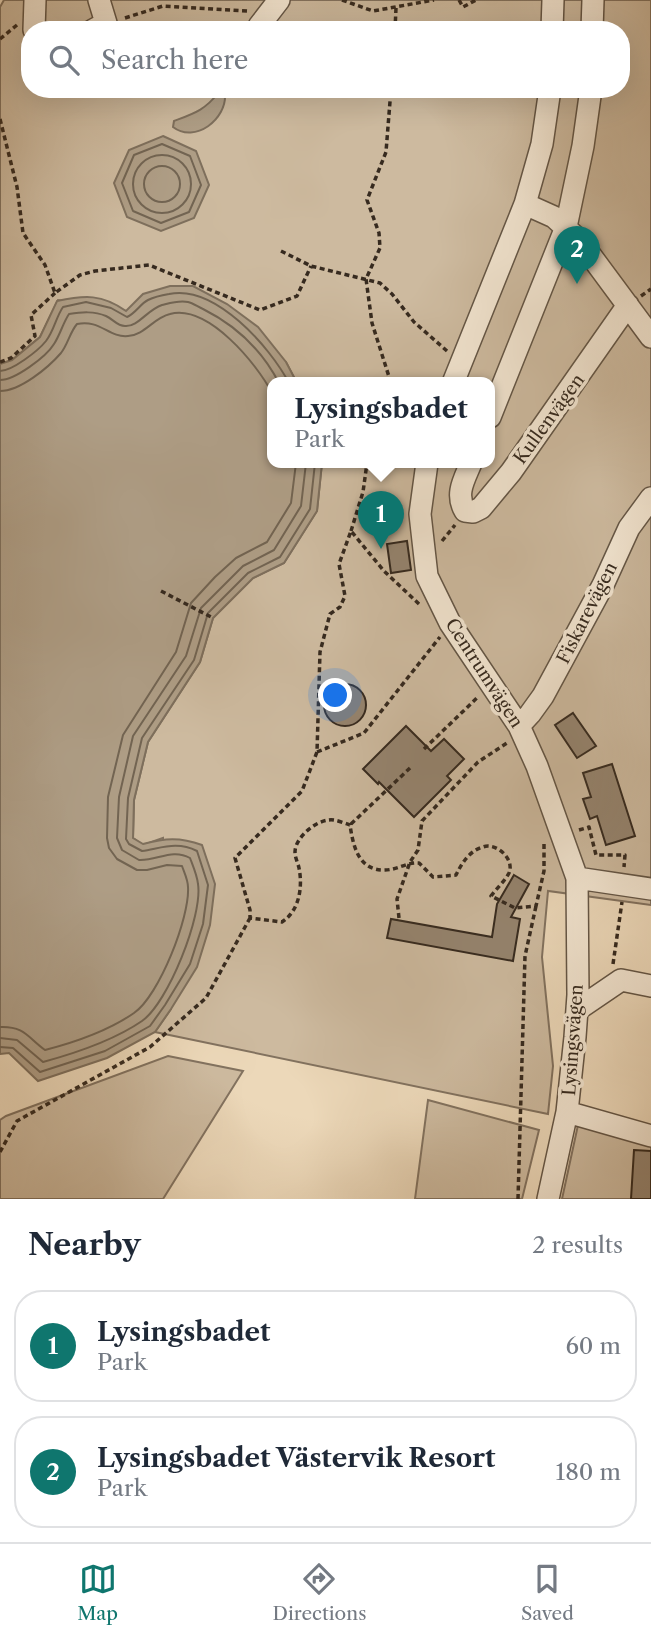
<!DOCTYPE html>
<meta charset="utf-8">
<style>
body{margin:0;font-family:"Libre Caslon Text",serif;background:#f2f2f3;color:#1f2937}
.you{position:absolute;left:336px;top:696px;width:24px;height:24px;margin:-18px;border:5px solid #fff;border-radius:50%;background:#1a73e8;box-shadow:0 0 0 10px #1a73e833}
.badge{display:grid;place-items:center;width:46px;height:46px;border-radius:50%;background:#0f766e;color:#fff;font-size:23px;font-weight:700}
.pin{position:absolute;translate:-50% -58px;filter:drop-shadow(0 2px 4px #0008)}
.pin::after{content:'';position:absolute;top:37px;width:24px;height:21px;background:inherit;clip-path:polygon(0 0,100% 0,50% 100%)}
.popup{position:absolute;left:267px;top:377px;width:228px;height:91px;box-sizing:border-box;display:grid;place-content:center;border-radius:14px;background:#fff;filter:drop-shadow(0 2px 5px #0005);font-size:23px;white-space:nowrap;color:#747a83}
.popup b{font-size:26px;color:#1f2937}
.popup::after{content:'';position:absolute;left:50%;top:100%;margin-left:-14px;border:14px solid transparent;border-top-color:#fff}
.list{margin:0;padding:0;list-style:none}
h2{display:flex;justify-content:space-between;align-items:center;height:91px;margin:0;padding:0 28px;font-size:30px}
h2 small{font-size:23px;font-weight:400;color:#747a83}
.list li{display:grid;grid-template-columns:46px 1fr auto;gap:21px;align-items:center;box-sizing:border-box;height:112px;margin:0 14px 14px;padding:0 14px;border:2px solid #e0e1e3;border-radius:28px}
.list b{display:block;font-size:26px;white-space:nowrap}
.list p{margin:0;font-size:23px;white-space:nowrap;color:#747a83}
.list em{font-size:23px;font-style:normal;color:#747a83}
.icon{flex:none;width:38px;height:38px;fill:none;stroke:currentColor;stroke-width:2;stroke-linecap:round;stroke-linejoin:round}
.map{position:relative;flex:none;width:651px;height:1199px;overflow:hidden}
.search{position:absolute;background:#fff;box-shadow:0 7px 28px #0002;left:21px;right:21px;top:21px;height:77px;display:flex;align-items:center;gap:18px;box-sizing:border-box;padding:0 24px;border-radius:28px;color:#747a83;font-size:26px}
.sheet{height:343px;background:#fff}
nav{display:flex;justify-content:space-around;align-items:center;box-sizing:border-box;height:98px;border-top:2px solid #e0e1e3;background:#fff;font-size:19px;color:#747a83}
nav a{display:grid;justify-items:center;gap:4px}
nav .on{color:#0f766e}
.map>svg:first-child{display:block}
.green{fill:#cdba9f;stroke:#82725f;stroke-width:2;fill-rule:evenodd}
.water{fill:#ae9d85;stroke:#7e6f5c;stroke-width:2}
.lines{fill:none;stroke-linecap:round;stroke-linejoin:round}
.shore{stroke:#726452;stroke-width:2}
.building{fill:#95846f;stroke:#362a1f;stroke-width:2}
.minor-casing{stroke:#645646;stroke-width:24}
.path{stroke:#362a1f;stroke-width:3.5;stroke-dasharray:5 3.5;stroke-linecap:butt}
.minor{stroke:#f3e6d2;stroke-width:21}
.labels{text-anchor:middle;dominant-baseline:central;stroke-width:7;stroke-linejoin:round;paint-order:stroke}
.street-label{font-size:18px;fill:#362a1f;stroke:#f3e6d2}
</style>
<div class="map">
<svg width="651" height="1199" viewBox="0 0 651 1199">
<rect width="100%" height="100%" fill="#ecd8b9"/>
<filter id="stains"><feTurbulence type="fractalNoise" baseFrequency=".00286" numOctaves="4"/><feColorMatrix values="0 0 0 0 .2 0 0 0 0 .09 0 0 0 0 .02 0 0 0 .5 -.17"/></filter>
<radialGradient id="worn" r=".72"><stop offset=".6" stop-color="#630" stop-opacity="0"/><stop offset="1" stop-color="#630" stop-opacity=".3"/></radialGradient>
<path class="green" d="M4 0H651V905L548 891 542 957 553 1066 548 1114 155 1032 171 1009 163 838 143 845 133 838 134 800 148 742 200 662 213 618 253 578 284 563 317 511 322 463H490V383H297L286 362 126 311 58 300 40 337 12 360 0 364V7ZM30 30H621V89H30Z
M168 1056 243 1071 163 1199H0V1120L6 1116Z
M428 1100 539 1130 522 1199H415Z
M578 1125 651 1143V1199H562Z"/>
<path class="water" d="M219 92 225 94C227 119 195 144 173 127L174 121C195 113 205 110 219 92Z
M163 136 196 151 209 185 194 218 161 231 127 217 114 183 129 150Z
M170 286H193L227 304 258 327 286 362 297 383H272V463H322L317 511 284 563 253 578 213 618 200 662 148 742 134 800 133 838 143 844C165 838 180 837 202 845L215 884 210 925 197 967 171 1009 155 1032 107 1058 38 1081 9 1053 0 1054V364L12 360 40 337 57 301C85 295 102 294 126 311L143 294Z"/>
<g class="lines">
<path class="shore" d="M162 144 190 156 201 185 189 212 161 223 133 211 122 183 134 155Z
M133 184a29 29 0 1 1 58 0a29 29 0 1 1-58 0Z
M144 184a18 18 0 1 1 36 0a18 18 0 1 1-36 0Z
M0 371C12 371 38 351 46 341 54 331 56 317 63 307L86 302 111 308 127 317C136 313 140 304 148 300 154 297 163 295 169 294 215 284 270 347 289 383
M0 380C15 380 46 357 54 344 60 335 63 323 69 314 82 312 94 311 106 316 113 319 117 326 125 326 138 327 147 310 162 305 170 303 179 300 188 302 193 303 198 307 203 309 235 325 262 350 279 383
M0 391C20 391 48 368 61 353 68 344 70 332 77 324 100 319 109 338 128 336 145 335 153 318 170 314 208 304 257 364 272 393
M0 1027C25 1026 28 1038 45 1050 76 1042 108 1031 134 1013 159 996 190 917 188 887 188 880 184 872 182 866L167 865 147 870H137L117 859 109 848 107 838 108 797 123 735 176 652 191 603 215 577 236 558 267 542 291 503 296 463
M0 1038 17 1040 43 1062C76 1053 113 1041 142 1021 168 1003 203 915 198 884 197 875 193 866 190 858 172 848 157 861 139 860L122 850 117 838 119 797 133 736 186 656 201 608 243 566 274 550 301 506 306 463
M0 1047 13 1048 40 1072 105 1051 150 1026 165 1005 190 964 203 924 208 885 197 851C177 841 162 848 142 851L129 844 126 839 128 798 142 738 194 660 208 613 248 573 280 557 310 509 315 463"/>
</g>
<path class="building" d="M407 541 411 570 391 573 387 544Z
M324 705a21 21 0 1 1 42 0a21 21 0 1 1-42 0Z
M573 713 596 746 577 758 555 725Z
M406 726 431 751 444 739 464 759 447 776 451 780 414 817 379 782 378 784 363 769Z
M612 764 635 836 606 845 597 816 590 819 583 799 591 797 583 773Z
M514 875 529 884 511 917 520 919 513 961 387 938 391 919 492 937 497 904Z
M634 1150 651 1151V1199H631Z"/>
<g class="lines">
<defs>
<path id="minor" d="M259 26 279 0
M34 30 35 0
M93 30 106 23 99 0
M552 30 553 0
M592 30 593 0
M525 204 554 217 580 241 651 337
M453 383 525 204 542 144 550 89
M490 417 566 227 583 146 591 89
M427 463 420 514 427 576 450 623 519 726 537 766 577 878 578 995 575 1037 567 1112 548 1199
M471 463C464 480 455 494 465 511L473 512 481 508 511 472 628 305
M519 726 530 714 543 696 603 585 629 528 651 498
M577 878 651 889
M577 1010 621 980 651 986
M567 1112 651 1136"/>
</defs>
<use href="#minor" class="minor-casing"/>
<path class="path" d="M342 0 373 11 434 0
M459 0 463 7 476 0
M125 18 163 6 248 11
M395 30 396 8
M0 39 17 25
M0 119 17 187 23 233 45 265 55 293 80 275 95 271 149 265 260 310 297 296 311 266
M281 251 311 266 380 283 392 294 414 322 447 351
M641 296 651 289
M0 362 11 358 35 336 31 315 55 293
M391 383 372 323 366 279 380 248 379 233 367 200 386 152 391 89
M351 531 363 492 367 463
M442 541 455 525
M161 591 213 618
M419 604 384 571 351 531 339 564 345 596 340 607 330 614 320 652 317 752 302 791 235 858 250 910V918L282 922C299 911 303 888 299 868 298 863 295 858 295 852 295 838 315 821 329 820 335 819 344 823 350 825 353 845 358 871 385 870 397 870 407 862 419 863L433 877 456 875C462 863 469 851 483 847 496 842 515 859 509 873 505 881 496 889 491 896L515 908 536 906 544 871V844
M424 749 479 696
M317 752 364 733 440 637
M351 824 410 768
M579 830 589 827 596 855H625L624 867
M399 918 397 899 410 862 418 850 422 821 478 762 507 743
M613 964 622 902
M0 1152 17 1121 150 1047 206 998 250 918
M518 1199 525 956 536 906"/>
<use href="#minor" class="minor"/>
</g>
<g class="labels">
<g class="street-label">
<text transform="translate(549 419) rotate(-54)">Kullenvägen</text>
<text transform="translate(587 613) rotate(-63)">Fiskarevägen</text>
<text transform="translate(484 673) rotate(57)">Centrumvägen</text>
<text transform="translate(573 1040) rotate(-86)">Lysingsvägen</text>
</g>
</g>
<rect width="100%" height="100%" filter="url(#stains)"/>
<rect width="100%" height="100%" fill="url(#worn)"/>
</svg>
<div class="you"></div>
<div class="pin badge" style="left:381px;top:549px">1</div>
<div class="popup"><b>Lysingsbadet</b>Park</div>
<div class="pin badge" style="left:577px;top:284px">2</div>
<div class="search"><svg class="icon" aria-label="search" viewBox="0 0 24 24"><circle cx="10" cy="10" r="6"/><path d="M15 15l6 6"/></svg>Search here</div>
</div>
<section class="sheet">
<h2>Nearby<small>2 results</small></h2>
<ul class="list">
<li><span class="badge">1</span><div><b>Lysingsbadet</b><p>Park</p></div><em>60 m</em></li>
<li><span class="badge">2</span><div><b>Lysingsbadet Västervik Resort</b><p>Park</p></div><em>180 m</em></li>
</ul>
</section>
<nav>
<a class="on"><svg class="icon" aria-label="map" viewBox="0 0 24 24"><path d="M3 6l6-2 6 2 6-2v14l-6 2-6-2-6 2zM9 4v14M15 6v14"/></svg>Map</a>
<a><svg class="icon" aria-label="directions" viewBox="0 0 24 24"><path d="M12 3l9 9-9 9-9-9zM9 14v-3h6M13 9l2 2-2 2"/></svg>Directions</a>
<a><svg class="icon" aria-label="saved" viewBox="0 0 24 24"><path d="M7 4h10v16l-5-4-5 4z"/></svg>Saved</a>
</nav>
